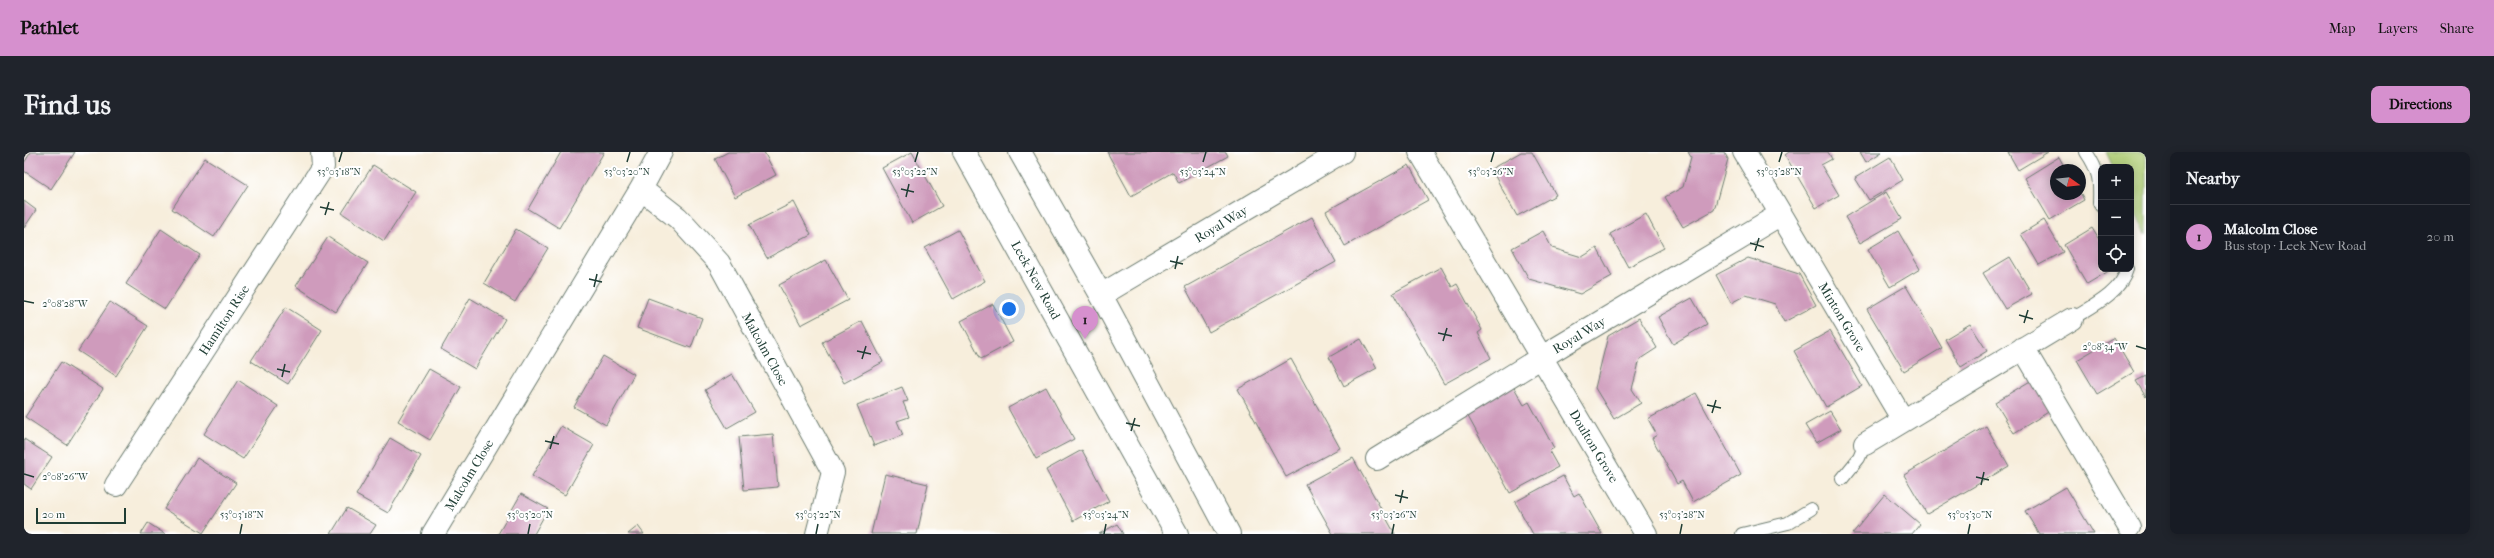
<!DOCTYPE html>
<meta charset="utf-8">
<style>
body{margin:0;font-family:"IM FELL French Canon",serif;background:#20242c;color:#f1f3f6}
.controls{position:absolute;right:12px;top:12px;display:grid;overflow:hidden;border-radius:8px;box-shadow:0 2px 10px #0003}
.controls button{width:36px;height:36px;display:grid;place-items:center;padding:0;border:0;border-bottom:1px solid #363941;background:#171b24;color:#f1f3f6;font:20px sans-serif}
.compass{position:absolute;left:2026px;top:12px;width:36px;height:36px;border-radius:50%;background:#171b24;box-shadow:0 2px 10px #0003;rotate:105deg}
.scale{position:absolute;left:12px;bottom:10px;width:90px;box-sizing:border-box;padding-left:4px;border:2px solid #1f3d34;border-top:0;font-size:11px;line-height:14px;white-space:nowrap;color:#1f3d34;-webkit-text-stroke:3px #fff;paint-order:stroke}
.you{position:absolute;left:985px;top:157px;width:14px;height:14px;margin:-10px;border:3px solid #fff;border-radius:50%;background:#1a73e8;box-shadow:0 0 0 6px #1a73e833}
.badge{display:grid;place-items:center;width:26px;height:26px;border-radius:50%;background:#d690ce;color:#111;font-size:13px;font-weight:700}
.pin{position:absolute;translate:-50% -33px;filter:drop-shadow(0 1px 2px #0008)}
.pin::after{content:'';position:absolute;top:21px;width:14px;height:12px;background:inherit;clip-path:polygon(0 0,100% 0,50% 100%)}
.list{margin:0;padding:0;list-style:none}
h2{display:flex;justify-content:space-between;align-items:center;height:52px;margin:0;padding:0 16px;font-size:17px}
h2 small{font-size:13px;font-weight:400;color:#9ea1a6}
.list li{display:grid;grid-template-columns:26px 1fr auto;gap:12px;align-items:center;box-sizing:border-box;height:64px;padding:0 16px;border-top:1px solid #363941}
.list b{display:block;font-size:15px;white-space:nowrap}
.list p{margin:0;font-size:13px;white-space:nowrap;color:#9ea1a6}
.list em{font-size:13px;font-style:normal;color:#9ea1a6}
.icon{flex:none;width:22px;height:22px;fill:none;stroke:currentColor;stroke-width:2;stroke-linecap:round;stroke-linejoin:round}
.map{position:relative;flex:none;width:2122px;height:382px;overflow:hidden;border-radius:8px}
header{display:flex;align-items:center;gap:24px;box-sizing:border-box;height:56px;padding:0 20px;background:#d690ce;color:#111}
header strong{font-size:19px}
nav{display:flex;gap:22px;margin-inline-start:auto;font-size:14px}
.intro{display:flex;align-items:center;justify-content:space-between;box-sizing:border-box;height:96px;padding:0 24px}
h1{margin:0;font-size:28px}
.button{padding:10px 18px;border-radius:8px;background:#d690ce;color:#111;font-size:14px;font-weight:700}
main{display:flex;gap:24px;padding:0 24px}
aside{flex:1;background:#171b24;border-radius:8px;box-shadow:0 2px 10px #0003}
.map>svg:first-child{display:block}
.grass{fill:#abca71;stroke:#658452}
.building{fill:#cf9bbc}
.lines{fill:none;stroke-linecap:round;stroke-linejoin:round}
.lane-casing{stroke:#6b7b6f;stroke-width:14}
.street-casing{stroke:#6b7b6f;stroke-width:24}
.highway-casing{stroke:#6b7b6f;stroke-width:24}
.lane{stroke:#fff;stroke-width:12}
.street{stroke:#fff;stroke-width:22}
.highway{stroke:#fff;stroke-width:22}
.ticks{fill:none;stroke:#1f3d34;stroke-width:1.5}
.labels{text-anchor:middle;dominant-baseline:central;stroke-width:4;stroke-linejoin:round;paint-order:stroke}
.street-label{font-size:13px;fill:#1f3d34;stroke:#fff}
.ticks-label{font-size:10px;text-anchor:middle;fill:#1f3d34;stroke:#fff;stroke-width:4;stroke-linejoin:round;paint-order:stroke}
</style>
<header>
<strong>Pathlet</strong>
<nav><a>Map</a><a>Layers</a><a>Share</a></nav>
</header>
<div class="intro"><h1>Find us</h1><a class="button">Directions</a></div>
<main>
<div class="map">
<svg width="2122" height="382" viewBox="0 0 2122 382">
<rect width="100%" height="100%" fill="#fff"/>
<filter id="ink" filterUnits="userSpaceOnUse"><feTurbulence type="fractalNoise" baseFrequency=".025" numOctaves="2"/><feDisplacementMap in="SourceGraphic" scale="8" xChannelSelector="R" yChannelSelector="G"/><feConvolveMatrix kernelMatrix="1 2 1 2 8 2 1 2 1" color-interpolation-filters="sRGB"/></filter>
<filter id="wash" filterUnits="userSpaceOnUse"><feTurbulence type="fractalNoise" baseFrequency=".012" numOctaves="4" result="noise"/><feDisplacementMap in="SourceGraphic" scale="16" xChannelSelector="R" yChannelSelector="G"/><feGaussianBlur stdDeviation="0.9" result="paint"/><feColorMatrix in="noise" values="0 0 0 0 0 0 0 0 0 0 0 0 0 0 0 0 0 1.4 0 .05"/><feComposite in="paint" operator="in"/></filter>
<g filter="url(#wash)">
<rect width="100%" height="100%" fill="#f7eedc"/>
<path class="grass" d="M2082 0H2122V83L2107 52V15H2089Z"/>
<g id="blocks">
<path class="building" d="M7 0H51L27 37 0 19V11Z
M537 0H580L535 76 504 57Z
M704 0H740L752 23 711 45 691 7Z
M888 0 918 54 888 71 858 16Z
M1083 0H1202L1204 4 1155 31 1149 20 1107 44Z
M1497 0H1508L1532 43 1493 64 1467 17Z
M1664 0H1700L1704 7 1690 58 1659 75 1641 45 1659 35 1667 5Z
M1765 0H1804L1808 7 1797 13 1815 43 1792 56 1761 3Z
M1836 0H1858L1842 10Z
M1984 0H2024L1994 18Z
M1866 5 1879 28 1845 48 1831 26Z
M2035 5 2042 18H2032V42H2057L2060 48 2026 68 2001 26Z
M181 6 224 33 190 85 148 57Z
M349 13 392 40 360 89 318 61Z
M1385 13 1404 48 1321 94 1302 59Z
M1862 40 1878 67 1836 91 1821 65Z
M0 49 12 58 0 76Z
M770 50 787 83 743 106 725 73Z
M1622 62 1640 96 1604 115 1586 82Z
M1288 65 1312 110 1185 180 1161 135Z
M2020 68 2039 100 2015 113 1997 82Z
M2068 76 2077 91V117H2088L2063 132 2040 93Z
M137 77 176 103 141 157 102 132Z
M492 77 524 96 491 150 460 131Z
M934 78 961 129 929 147 901 96Z
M1519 79 1528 96 1558 105 1573 96 1588 124 1556 142 1505 127 1488 96Z
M1874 79 1896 117 1866 135 1844 97Z
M304 85 344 111 312 160 272 134Z
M1986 105 2008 142 1981 157 1959 121Z
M1724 106 1775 122 1792 153 1760 170 1751 152 1722 143 1707 151 1692 123Z
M802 108 824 148 777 173 755 133Z
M1417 115 1428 135 1433 132 1458 178 1454 181 1467 206 1420 232 1369 141Z
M1882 134 1918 196 1880 219 1843 157Z
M446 146 481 167 451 217 417 197Z
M624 146 678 166 667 196 613 176Z
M1668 146 1683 172 1649 192 1634 165Z
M86 150 124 174 92 224 54 199Z
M969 152 989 190 957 207 937 169Z
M262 155 298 178 264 232 227 209Z
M1615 166 1633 196 1616 207 1608 237 1617 251 1590 267 1571 236 1584 184Z
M838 169 859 210 820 231 798 190Z
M1946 172 1963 199 1937 215 1921 187Z
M1806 179 1838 234 1802 255 1770 199Z
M2090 186 2110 220 2073 242 2053 208Z
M1337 187 1353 216 1320 234 1305 205Z
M579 204 610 222 582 273 550 255Z
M1267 207 1316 296 1262 325 1214 237Z
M37 210 79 237 43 293 1 265Z
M405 217 437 235 406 288 374 269Z
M708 222 731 260 703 276 681 238Z
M2122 224V245L2112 229Z
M214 228 254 254 219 307 180 282Z
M2008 228 2026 259 1990 281 1971 250Z
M1488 232 1500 253 1505 250 1530 296 1525 299 1534 315 1486 341 1441 259Z
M878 235 884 249 879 250 885 265 873 269 879 283 850 294 833 253Z
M1022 235 1050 287 1012 307 984 256Z
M1672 241 1717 323 1669 350 1658 329 1653 332 1628 286 1633 283 1624 267Z
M1806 259 1817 277 1792 291 1781 273Z
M537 274 570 293 541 343 508 324Z
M1962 274 1985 314 1903 362 1880 323Z
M749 282 754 335 720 338 715 285Z
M366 286 397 304 364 361 332 343Z
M0 287 28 305 7 337 0 332Z
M1058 298 1085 349 1049 369 1022 318Z
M173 306 212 331 179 381 140 357Z
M1329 306 1371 382H1309L1281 332Z
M861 322 904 332 893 382H847Z
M1539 324 1550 344 1555 341 1578 382H1509L1491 350Z
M2042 335 2070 382H2015L2001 359Z
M497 342 524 357 510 382H474Z
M1861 342 1896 372 1888 382H1828Z
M323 356 352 373 346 382H307Z
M124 371 141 382H117Z
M1093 372 1099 382H1075Z
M614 374 620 382H604Z"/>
</g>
</g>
<g filter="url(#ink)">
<use href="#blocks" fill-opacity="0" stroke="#6b7b6f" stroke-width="1"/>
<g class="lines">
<defs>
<path id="lane" d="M2062 0C2075 19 2076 28 2075 51L2077 54
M2048 167C2067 155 2097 141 2103 117
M1818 327 1835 306 1841 292
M1718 382 1764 371 1787 357"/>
<path id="street" d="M940 0 1153 382
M1396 0 1622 382
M1720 0 1879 268
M617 37 654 66 695 111 809 320 793 382
M1077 143 1318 0
M1999 196 2105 375
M1841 292 2048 167
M1353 307 1518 205 1757 62
M92 333 299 15 298 0
M409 382 617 37 637 0"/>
<path id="highway" d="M996 0 1077 143 1205 382"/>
</defs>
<use href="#lane" class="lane-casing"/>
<use href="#street" class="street-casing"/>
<use href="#highway" class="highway-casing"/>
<use href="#lane" class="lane"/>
<use href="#street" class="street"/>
<use href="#highway" class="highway"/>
</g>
</g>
<path class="ticks" d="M315 10 318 0M603 10 606 0M891 10 894 0M1179 10 1182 0M1467 10 1470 0M1755 10 1758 0M877 37 890 40M882 45 885 32M296 55 310 58M301 63 305 50M1726 91 1740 95M1731 99 1735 86M1146 109 1159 112M1151 117 1154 104M565 127 578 130M570 135 573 122M0 149 10 151M1995 163 2009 167M2000 171 2004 158M1414 181 1428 184M1419 189 1423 176M2112 194 2122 197M833 199 847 202M838 207 842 194M253 217 266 220M258 225 261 212M1683 253 1697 256M1688 261 1692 248M1102 271 1116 274M1107 279 1111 266M521 289 535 292M526 297 530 284M0 322 10 325M1952 325 1965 328M1957 333 1960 320M1371 343 1384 346M1376 351 1379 338M216 382 218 372M504 382 506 372M792 382 794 372M1080 382 1082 372M1368 382 1370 372M1656 382 1658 372M1944 382 1946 372"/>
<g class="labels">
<g class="street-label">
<text transform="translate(1197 72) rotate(-31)">Royal Way</text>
<text transform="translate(1012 128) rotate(61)">Leek New Road</text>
<text transform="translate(1818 165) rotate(59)">Minton Grove</text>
<text transform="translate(200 168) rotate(-57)">Hamilton Rise</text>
<text transform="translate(1555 183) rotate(-31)">Royal Way</text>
<text transform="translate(741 197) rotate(61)">Malcolm Close</text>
<text transform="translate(1570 294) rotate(59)">Doulton Grove</text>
<text transform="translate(445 323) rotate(-59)">Malcolm Close</text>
</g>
</g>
<g class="ticks-label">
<text x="315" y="23">53°03'18"N</text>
<text x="603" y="23">53°03'20"N</text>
<text x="891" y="23">53°03'22"N</text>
<text x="1179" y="23">53°03'24"N</text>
<text x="1467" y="23">53°03'26"N</text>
<text x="1755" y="23">53°03'28"N</text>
<text x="41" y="155">2°08'28"W</text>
<text x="2081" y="198">2°08'34"W</text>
<text x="41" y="328">2°08'26"W</text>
<text x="218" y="366">53°03'18"N</text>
<text x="506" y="366">53°03'20"N</text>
<text x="794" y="366">53°03'22"N</text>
<text x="1082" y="366">53°03'24"N</text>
<text x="1370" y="366">53°03'26"N</text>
<text x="1658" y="366">53°03'28"N</text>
<text x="1946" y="366">53°03'30"N</text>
</g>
</svg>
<div class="controls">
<button>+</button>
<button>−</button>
<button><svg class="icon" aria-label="locate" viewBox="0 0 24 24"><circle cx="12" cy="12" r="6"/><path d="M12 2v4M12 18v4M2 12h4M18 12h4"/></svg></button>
</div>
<svg class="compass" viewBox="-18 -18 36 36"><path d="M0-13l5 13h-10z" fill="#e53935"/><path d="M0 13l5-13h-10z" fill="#9ea1a6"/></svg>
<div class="scale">20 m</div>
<div class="you"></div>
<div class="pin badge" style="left:1061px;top:187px">1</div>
</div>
<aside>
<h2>Nearby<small></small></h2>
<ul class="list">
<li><span class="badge">1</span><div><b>Malcolm Close</b><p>Bus stop · Leek New Road</p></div><em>20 m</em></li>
</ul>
</aside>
</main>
